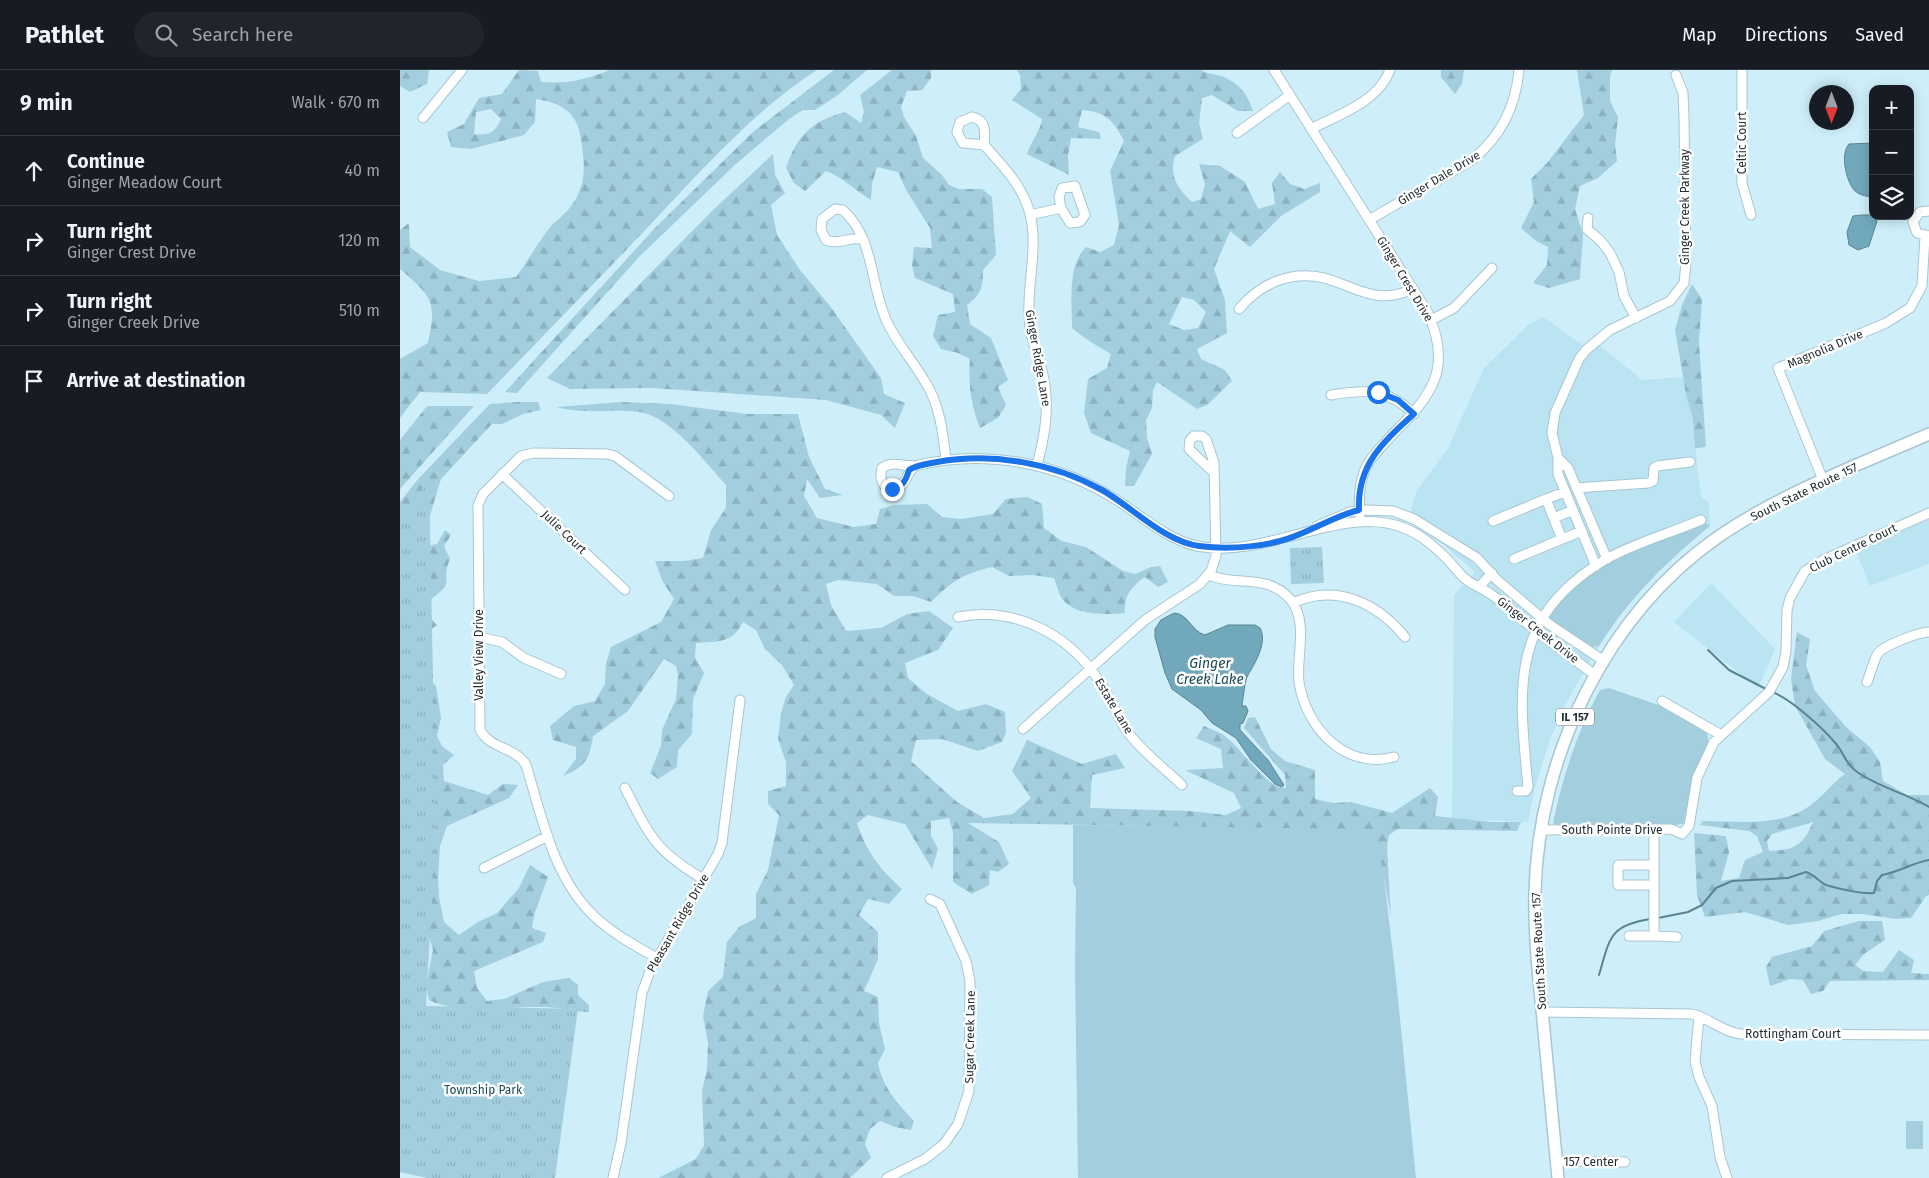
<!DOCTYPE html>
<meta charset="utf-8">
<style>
body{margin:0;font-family:"Fira Sans",sans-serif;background:#20242c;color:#f1f3f6}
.controls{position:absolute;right:15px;top:15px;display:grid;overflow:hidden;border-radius:10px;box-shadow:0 2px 12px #0003}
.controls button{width:45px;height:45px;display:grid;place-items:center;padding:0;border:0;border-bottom:1px solid #363941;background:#171b24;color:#f1f3f6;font:25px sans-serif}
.compass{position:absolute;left:1409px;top:15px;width:45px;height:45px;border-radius:50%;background:#171b24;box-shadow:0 2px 12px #0003;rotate:180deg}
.stop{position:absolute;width:15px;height:15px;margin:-11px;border:4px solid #1a73e8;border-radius:50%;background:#fff}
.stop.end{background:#1a73e8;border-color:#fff;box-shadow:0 1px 5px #0008}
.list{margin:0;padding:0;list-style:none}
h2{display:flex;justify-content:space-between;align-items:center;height:65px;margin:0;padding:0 20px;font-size:21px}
h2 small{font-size:16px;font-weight:400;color:#9ea1a6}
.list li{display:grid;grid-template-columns:32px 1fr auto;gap:15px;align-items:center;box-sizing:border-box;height:70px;padding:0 20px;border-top:1px solid #363941}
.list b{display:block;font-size:19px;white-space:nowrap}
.list p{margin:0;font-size:16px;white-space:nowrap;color:#9ea1a6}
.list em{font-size:16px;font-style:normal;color:#9ea1a6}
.icon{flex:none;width:28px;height:28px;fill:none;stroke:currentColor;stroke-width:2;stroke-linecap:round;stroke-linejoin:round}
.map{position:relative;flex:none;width:1529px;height:1108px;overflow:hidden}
header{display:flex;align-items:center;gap:30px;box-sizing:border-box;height:70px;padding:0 25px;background:#171b24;border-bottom:1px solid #363941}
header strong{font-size:24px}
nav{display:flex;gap:28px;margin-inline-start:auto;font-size:18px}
.search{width:350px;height:45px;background:#20242c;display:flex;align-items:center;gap:12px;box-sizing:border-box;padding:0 18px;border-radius:28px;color:#9ea1a6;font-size:19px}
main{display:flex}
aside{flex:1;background:#171b24}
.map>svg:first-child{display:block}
.built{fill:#bbe4f2}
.grass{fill:#a2cede}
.forest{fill:url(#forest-firs);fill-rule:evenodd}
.park{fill:url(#park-tufts)}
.water{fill:#71a8bb;stroke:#5a8492}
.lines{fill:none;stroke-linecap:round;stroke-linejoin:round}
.stream{stroke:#5a8492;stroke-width:2}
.minor-casing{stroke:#a7c6d1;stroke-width:11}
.major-casing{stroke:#a7c6d1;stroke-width:14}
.minor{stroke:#fff;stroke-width:9}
.major{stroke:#fff;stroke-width:11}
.route{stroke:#1a73e8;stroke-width:6}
.labels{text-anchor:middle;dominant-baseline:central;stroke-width:5;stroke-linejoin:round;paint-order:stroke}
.shield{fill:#fff;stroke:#656d70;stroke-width:1}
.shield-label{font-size:11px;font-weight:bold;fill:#232f33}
.street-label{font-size:12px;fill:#232f33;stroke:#fff}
.park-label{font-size:12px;fill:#1c4c5b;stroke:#fff}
.water-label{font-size:14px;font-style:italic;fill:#1a4a59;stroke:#fff}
</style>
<header>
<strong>Pathlet</strong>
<div class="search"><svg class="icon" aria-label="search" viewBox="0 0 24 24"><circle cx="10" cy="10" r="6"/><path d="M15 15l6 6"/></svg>Search here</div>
<nav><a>Map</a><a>Directions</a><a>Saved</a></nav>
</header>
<main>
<aside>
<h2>9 min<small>Walk · 670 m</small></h2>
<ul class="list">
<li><svg class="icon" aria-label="ahead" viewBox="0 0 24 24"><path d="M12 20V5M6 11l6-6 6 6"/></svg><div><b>Continue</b><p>Ginger Meadow Court</p></div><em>40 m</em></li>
<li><svg class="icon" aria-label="right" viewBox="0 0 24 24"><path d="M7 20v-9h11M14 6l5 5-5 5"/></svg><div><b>Turn right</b><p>Ginger Crest Drive</p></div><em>120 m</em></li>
<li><svg class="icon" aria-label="right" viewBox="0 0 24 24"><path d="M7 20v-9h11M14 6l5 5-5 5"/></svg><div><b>Turn right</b><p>Ginger Creek Drive</p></div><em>510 m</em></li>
<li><svg class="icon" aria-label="arrive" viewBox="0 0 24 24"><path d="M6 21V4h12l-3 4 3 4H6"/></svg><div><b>Arrive at destination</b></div></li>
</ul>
</aside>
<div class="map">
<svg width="1529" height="1108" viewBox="0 0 1529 1108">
<defs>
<pattern id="forest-firs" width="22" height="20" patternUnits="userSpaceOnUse" patternTransform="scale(1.25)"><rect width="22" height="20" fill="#a2cede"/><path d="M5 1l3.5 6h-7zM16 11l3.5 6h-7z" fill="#8bb1bf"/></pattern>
<pattern id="park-tufts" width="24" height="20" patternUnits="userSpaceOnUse" patternTransform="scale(1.25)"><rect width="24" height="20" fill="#a2cede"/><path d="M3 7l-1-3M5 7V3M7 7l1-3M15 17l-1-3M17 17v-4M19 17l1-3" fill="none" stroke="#8bb1bf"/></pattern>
</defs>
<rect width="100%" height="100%" fill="#ceeffa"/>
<path class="built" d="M1143 247 1183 275H1199L1242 310 1283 307 1293 349 1298 405 1302 428 1309 432 1310 456 1285 477 1249 511 1221 544 1199 576 1166 633 1149 672 1135 718 1128 752 1052 749 1054 525 1075 502 1044 475 1008 452 1016 422 1048 378 1084 298 1128 255Z
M1529 446V494L1470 516 1455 479Z
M1311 513 1375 579 1358 618 1274 552Z"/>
<path class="grass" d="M1305 453 1310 456C1268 490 1228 529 1199 576L1188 577 1153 553 1149 547C1157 535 1165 523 1176 514 1209 486 1265 470 1305 453Z
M1209 618 1264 637 1307 663C1312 678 1298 690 1294 703 1290 715 1288 747 1283 754L1266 756 1250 754H1197C1187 759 1162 760 1153 753 1163 706 1177 662 1200 620Z
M673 755 978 757 996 909 1016 1108H678L675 898 676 818 673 813Z
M1506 1051H1523V1079H1506Z"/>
<path class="forest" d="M0 0H29L27 14 10 22 0 16Z
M119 0 138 1 141 12C169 14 184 10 210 0H417C353 41 300 102 248 157 195 213 141 268 87 324L20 322 0 348V289L28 273C37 230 32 227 0 199V160L9 153 10 177 40 200 79 211 116 207C128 191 138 172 151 156 154 152 159 150 162 146 188 121 186 97 180 64 176 41 158 32 136 29L135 52 124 65 71 79 51 77 47 62 64 54 79 28 102 24ZM91 39 101 49C95 63 88 66 74 64L76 42Z
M434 0H467L438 25 415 40H403L389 49 337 93 239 187 117 323 105 322 256 157 353 62Z
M492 0H531V8L522 20 507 21 501 37 504 47 516 66 523 88 542 105 549 115 559 119H582L592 127 596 185 583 200C583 217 581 225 567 235L570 254 591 268 608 310 598 317 606 335 598 348 580 358C571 336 568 313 570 289L558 283 541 279 533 266 538 245 555 242 553 224 515 208 512 195 514 177 532 178 530 158 506 120 498 102 477 97 472 114 471 130C455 120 443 108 426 101L405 121 394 113 386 98C397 65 412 51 445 42L461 53 464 42 460 25Z
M617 0H801C807 4 814 4 821 6 839 13 847 23 853 41H838L812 25 802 28 799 53 803 69 775 86C769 106 777 118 792 132L801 129 805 114 799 94 820 96 845 112 858 139 875 134 872 113 880 102 890 114 904 119 920 113V122L881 146 850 177 830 161 814 199 825 230 827 263 797 279 801 289 825 300 832 311 807 335 797 339 757 312 753 320 752 338 746 350 747 368 752 384 734 416H725L726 398 730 381 691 363 684 343 688 309 707 298 711 284 689 271 672 258C672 232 667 196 686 177L700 182 714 175 719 155 710 101 724 71C713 50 706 42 682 40L678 57 699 62 701 69 671 68 668 86 669 105 627 84C631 71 640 62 642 49L612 30 621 19 620 5ZM782 227 794 230 806 242 798 258 784 260 769 254Z
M1041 0H1064L1062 14 1055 24 1041 7Z
M1177 0H1212L1210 6V31L1218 47 1215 75 1217 91 1198 108 1180 116 1175 139 1183 164 1180 209 1149 218 1133 213 1147 195 1148 177 1136 171 1121 158 1134 132 1131 109 1147 93 1184 45Z
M373 84 375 105 385 123 371 135 377 165 400 200 430 236 481 308 484 324 505 333 495 358 481 345 426 330 252 318 170 319 147 308 312 141Z
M1292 214 1302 229 1299 272 1306 377 1295 378 1293 349 1286 324 1275 260 1282 235Z
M119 332H138L141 340 123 344 102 354H92L41 409 29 449 27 476 37 474 45 460 51 465 44 476 50 489C39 514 59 510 28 531L29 546 37 555 27 562 24 605 36 616 41 648 37 666 42 676 54 685 43 695 44 711 88 725 103 714 118 715 109 728 47 756 40 776 38 809 39 827 44 852 59 865 78 852 97 843 119 818 130 795 148 807 134 845 132 858 146 863 143 872 74 901 77 918 87 931 104 929 143 912 169 908 178 915V925L189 935V942C173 942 158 937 143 937 106 936 63 946 29 930L26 915 33 880 22 842 0 742V432L19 408 90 334Z
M222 332 270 334 347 344H398L409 387 425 419 443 425 420 428 407 409 404 426 417 448 454 457 476 454 480 439 494 435 527 434 542 447 561 449 593 444 606 429 627 427 642 434 644 458 662 471 686 477 723 501 735 504 751 497 760 496 768 512 758 517 745 507C732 516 723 526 725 543 706 545 673 546 661 527 658 521 656 513 654 508L632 505 609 506 592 497C563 504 552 511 531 532L513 526H494L477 514 438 510 426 514 431 535 446 561 481 558 507 544 529 541 553 558 538 580 505 593 508 608 527 624 558 641 586 634 605 642 606 663 602 672 578 681 542 669 516 670 511 691 557 732 584 748 613 744 631 728 612 701 627 670 682 694 716 684 725 698 692 705 690 738 790 741 826 745 841 738 834 723 785 700 823 698 821 679 796 668 804 656C810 659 817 661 822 664 841 676 866 719 886 718L885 705 844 658 848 648 855 647 871 679 885 691 915 700V729L933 733 951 732 992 743 1030 718 1038 727 1035 746 1092 752H1121L1117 761 998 759 989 765 987 776 991 848 978 772 970 763 959 759 568 753 599 772 609 794 598 802 590 800 589 815 572 824 553 812V762L549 748 531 751V766L538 779 532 799 505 754 468 745 457 753C467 783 479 798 502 819L489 834 468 829 459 845 478 862V889L464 921 478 927 479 953 485 979 478 993C483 1018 497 1033 514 1051L511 1060 495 1057 480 1051 470 1059 465 1074 471 1088 450 1108H258L296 1089 304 1075 302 1021 307 999 308 973 303 946 308 921 323 907 327 872 339 857 356 848V824L368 800 379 745 368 734V721L386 716V692L378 669 381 643 386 627 394 615 382 595 365 579 356 560 343 552C332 574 318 571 296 573L295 588 304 603 293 629 292 664 278 680 277 697 258 709 250 703 261 676 262 660 276 629 278 605 276 596 264 589 228 641 193 666C189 690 186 696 163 706L176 689V677L153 670 150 656 174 636 195 631 205 614 206 593 211 577 261 552 274 529 263 512 255 491H284L303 488 311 460 326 438V415C305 392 271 347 240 342 211 338 184 345 156 337Z
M27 336H74L0 419V370Z
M1397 562 1410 569 1406 595 1415 621 1446 657 1470 677 1480 692 1483 711 1507 725H1529V825L1526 826 1511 848 1496 849 1462 844H1441L1418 851 1388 855 1345 842 1305 847 1297 825 1294 763 1326 766 1329 782 1321 811 1339 808 1345 790 1363 782 1357 766 1349 761 1300 755 1303 751C1336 751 1376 757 1405 739 1421 729 1430 715 1445 704L1425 689 1395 636 1391 609ZM1413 752C1403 776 1394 780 1369 781L1367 771 1372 764Z
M1459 851H1482L1485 870 1464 884 1455 895 1463 901 1483 902 1499 880 1514 890 1511 903 1529 904V910L1430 911 1423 921 1411 924 1403 910 1390 909 1370 916 1366 897 1372 887 1412 876 1424 861Z"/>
<path class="park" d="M29 411 36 756 26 936 178 939 155 1108H27L0 1102V443Z
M922 477 924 513 891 514 890 478Z"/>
<path class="water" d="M1473 73V126L1472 127C1465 126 1459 125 1454 120 1446 110 1440 84 1449 74Z
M1461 145H1471L1477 151 1469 176 1458 180 1449 175 1447 162 1453 146Z
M774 543C789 544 791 561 805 565L828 555H855L860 558C868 572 855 593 848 605 845 609 843 629 842 636H846L848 641 843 653 840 654V660L868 690 884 715 882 717 875 714 851 690 836 668 812 653 801 640 772 619 765 603 755 567V559L761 550Z"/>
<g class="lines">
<path class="stream" d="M1308 580 1329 600 1368 620
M1372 622C1390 628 1424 659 1437 675 1445 685 1444 692 1457 702 1480 718 1506 723 1529 737
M1258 848 1288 842 1302 835 1316 818 1332 811 1388 808 1406 802C1414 804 1419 812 1426 815 1439 819 1461 824 1474 823L1477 811 1482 805C1499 802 1512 793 1529 790
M1199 905C1210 868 1209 855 1251 849"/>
<defs>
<path id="minor" d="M874 0 1027 241C1053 297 1033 324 994 363 985 373 974 383 967 395 958 413 959 432 960 452
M1342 0V113L1351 145
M23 48 62 0
M911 59C940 44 978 32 990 0
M837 63 890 25
M584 75 563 73 557 62 560 52 572 47C587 50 585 63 584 75 601 94 619 112 628 137 640 173 627 210 629 246 629 267 639 285 643 305 650 337 645 365 637 395
M630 145 661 138 670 153 680 152 685 145 675 116 662 118 659 127 661 138
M1188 148 1187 159 1201 171 1210 183 1219 202 1224 226 1236 248
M969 150 1072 90C1101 66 1115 38 1119 1
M1529 166 1517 163 1513 152 1520 142 1529 141
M464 170C450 165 440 176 426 170L421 160 422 149 435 139 443 140C475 169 470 216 487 252 497 273 512 290 524 310 540 334 543 363 546 390
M839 239C860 214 890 200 924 208 957 217 976 236 1013 219
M1031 250 1054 238 1092 198
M931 325C966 319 987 318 1014 344
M1158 388 1168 398 1207 489
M514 397C507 402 508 411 500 416 486 427 478 410 482 398 494 389 506 399 519 395 587 379 660 393 718 431 742 446 768 470 797 476 866 490 942 433 1004 458 1022 465 1036 478 1049 491 1055 498 1061 506 1068 511 1076 516 1085 520 1092 525 1108 535 1121 549 1135 560 1155 576 1176 590 1196 606
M102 404 225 520
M1423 410 1378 298 1486 253 1510 238 1522 216 1525 166
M1176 418 1248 413 1253 411 1254 398 1257 396 1290 392
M1165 422 1146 429 1162 469 1182 461
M1154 448 1173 440
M1093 451 1146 429
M917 456 950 442 967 440 993 441 1014 449 1077 488 1097 510 1150 555 1204 591
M1114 489 1162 469
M1196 496 1158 404V388L1152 363 1155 343 1179 289 1186 280 1210 260 1270 231 1284 213 1286 193 1284 47 1283 23 1276 5
M809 505C837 517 867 503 890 529 909 551 896 586 899 612 906 658 945 700 994 687
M1079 517 1092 503
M893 533C936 513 977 533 1005 567
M558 547C614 536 667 563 698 609 710 627 717 648 730 665 745 684 765 699 782 715
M79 567 102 572 124 588 161 604
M1467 612C1470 605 1475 587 1478 583 1485 575 1519 562 1529 562
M1262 631 1321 665
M623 659 745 550 800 514 811 501 816 486 814 393 806 369 802 366H794L790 370 789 379 813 402
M225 718C249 765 255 781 303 809
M1117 721H1126L1128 717C1119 621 1108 549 1203 491 1231 474 1271 463 1301 450
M1141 760 1271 759 1282 764 1289 756 1297 708 1314 672 1369 622 1383 597 1386 581 1387 540 1390 528 1405 501 1425 489 1529 443
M84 798 148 766
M1254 815H1218V795H1254
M1229 866H1254V760
M1254 866 1277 867
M257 888C235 876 212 863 194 846 153 807 142 747 126 695 116 677 90 679 80 660L78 435 83 424 121 386 134 383 207 384 215 386 269 426
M1142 942 1292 944C1310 948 1322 962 1341 964L1529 965
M1299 946 1295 991 1299 1007 1312 1036 1320 1087 1327 1108
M1157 1091 1225 1092
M213 1108 221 1073 242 923 250 901 318 784 322 773 340 630
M487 1108 525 1089 544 1074 558 1054 569 1021 570 911 566 891 540 834 530 829"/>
<path id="major" d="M1158 1108C1153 1052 1147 996 1142 940 1138 901 1134 861 1135 822 1138 687 1206 545 1318 467 1382 423 1458 395 1529 364"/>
</defs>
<use href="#minor" class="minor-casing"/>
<use href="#major" class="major-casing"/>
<use href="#minor" class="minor"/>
<use href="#major" class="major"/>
</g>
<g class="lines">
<path class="route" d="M492 419C503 417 506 410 509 400 517 395 527 394 537 392 593 382 653 393 702 420 732 437 765 472 799 476 830 480 871 477 900 464 920 456 938 445 959 440 957 396 982 372 1014 344L998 330 978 322"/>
</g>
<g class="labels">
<rect class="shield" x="1156" y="638.5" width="38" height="17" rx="4"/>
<g class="shield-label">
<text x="1175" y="647">IL 157</text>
</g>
<g class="street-label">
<text transform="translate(1342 73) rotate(-90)">Celtic Court</text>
<text transform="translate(1039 108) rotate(-31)">Ginger Dale Drive</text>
<text transform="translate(1285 137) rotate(-90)">Ginger Creek Parkway</text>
<text transform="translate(1005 209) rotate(59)">Ginger Crest Drive</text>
<text transform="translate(1425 279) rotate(-23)">Magnolia Drive</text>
<text transform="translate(638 288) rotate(80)">Ginger Ridge Lane</text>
<text transform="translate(1404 422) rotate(-26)">South State Route 157</text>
<text transform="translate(164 462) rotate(44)">Julie Court</text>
<text transform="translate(1453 478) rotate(-26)">Club Centre Court</text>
<text transform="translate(1138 560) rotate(38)">Ginger Creek Drive</text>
<text transform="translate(79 585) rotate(-90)">Valley View Drive</text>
<text transform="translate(714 636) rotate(59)">Estate Lane</text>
<text x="1212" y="760">South Pointe Drive</text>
<text transform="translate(278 853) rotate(-60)">Pleasant Ridge Drive</text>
<text transform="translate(1139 881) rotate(-93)">South State Route 157</text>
<text x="1393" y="964">Rottingham Court</text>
<text transform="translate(570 967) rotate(-89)">Sugar Creek Lane</text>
<text x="1191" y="1092">157 Center</text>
</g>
<g class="park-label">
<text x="83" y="1020">Township Park</text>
</g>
<g class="water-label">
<text x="810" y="593">Ginger<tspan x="810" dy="16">Creek Lake</tspan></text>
</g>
</g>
</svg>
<div class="controls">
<button>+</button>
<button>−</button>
<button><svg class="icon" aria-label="layers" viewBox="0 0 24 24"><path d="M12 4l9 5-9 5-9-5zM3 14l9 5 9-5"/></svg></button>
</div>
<svg class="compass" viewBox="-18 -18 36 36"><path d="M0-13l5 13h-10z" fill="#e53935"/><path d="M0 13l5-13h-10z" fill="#9ea1a6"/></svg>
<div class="stop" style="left:978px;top:322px"></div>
<div class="stop end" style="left:492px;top:419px"></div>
</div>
</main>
